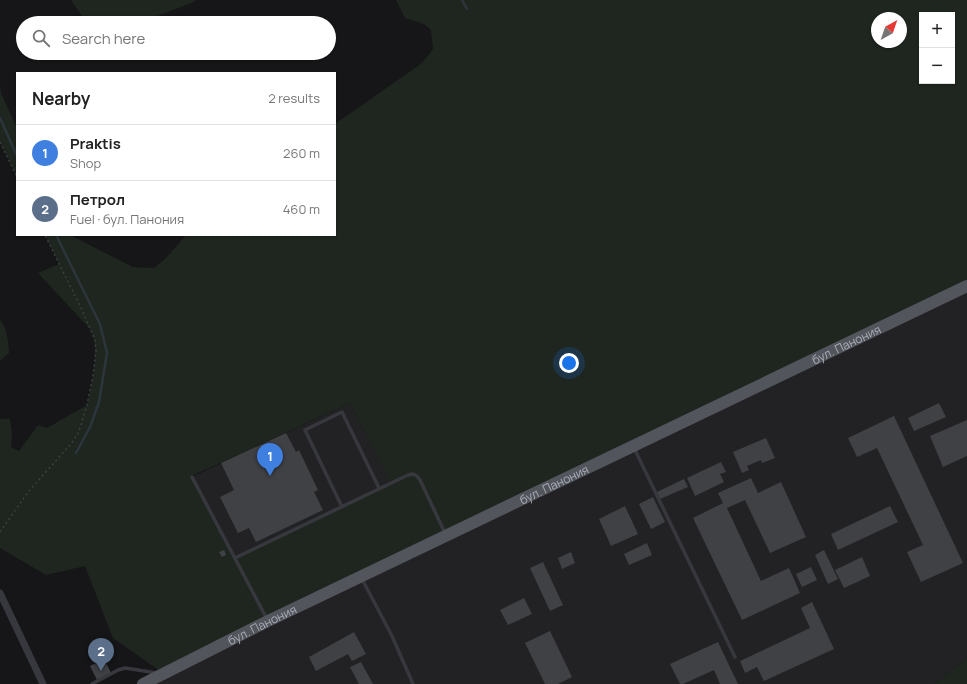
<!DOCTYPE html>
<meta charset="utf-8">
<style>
body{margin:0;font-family:Manrope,sans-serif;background:#f2f2f2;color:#222}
.controls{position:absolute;right:12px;top:12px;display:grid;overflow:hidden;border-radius:0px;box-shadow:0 1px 3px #0004}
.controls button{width:36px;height:36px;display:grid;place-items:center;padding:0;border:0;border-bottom:1px solid #e0e0e0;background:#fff;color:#222;font:20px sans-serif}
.compass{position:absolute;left:871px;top:12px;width:36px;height:36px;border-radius:50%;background:#fff;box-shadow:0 1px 3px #0004;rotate:40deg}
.you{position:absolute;left:569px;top:363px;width:14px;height:14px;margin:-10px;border:3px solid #fff;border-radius:50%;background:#1a73e8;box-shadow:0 0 0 6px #1a73e833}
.badge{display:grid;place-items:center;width:26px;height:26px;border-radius:50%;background:#80622a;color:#fff;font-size:13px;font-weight:700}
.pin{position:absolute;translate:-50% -33px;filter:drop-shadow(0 1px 2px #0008)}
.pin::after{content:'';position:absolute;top:21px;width:14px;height:12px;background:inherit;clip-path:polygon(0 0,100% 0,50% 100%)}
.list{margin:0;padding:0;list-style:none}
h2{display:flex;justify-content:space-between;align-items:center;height:52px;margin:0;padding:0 16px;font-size:17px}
h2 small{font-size:13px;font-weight:400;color:#767676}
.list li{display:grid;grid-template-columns:26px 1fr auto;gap:12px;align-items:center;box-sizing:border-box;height:56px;padding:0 16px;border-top:1px solid #e0e0e0}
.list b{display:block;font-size:15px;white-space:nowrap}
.list p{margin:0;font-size:13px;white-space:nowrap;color:#767676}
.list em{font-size:13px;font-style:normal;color:#767676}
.icon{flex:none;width:22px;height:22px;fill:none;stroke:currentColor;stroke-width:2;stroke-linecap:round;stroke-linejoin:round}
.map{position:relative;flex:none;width:967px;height:684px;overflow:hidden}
.search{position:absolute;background:#fff;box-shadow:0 1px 3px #0004;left:16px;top:16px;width:320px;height:44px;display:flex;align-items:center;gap:10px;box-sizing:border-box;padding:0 14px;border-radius:22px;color:#767676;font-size:15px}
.panel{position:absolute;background:#fff;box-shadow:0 1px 3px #0004;left:16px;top:72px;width:320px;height:164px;border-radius:0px}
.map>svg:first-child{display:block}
.built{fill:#222225}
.green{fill:#1e261f;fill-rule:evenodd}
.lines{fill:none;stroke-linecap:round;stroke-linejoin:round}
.stream{stroke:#2c353c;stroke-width:2.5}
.building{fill:#404145}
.path{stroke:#3d3f44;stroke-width:1.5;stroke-dasharray:2 3;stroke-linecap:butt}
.service{stroke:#37383d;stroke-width:3.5}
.minor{stroke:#37383d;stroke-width:7}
.primary{stroke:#53555c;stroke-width:12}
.labels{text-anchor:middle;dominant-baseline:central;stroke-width:3;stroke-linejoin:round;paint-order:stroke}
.street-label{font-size:12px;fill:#a8adb8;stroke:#111113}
</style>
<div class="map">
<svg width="967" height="684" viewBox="0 0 967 684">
<rect width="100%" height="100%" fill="#161618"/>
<path class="built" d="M967 286V658L934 684H143Z
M350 403 391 483 235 558 192 477Z"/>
<path class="green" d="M71 0H197L194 2 155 17 132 23H90L84 19Z
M396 0H967V286L164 674 113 638 85 566 46 575 0 548V418L2 419H10L12 433 11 447 19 451 38 425 47 428 87 405C92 380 100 354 91 330L38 273 59 264 45 235H70L133 267 154 268 166 258 186 235H335V124L422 63 433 49 431 30 424 24 405 18ZM922 15H952V81H922ZM877 18H901V42H877ZM350 403 391 483 235 558 192 476Z
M0 86 1 93 17 128V177L0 142Z
M0 320C8 330 8 342 9 353L0 361Z
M967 658V684H934Z"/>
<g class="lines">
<path class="stream" d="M462 0 467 9
M0 118 17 156
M56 235 100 324 107 353 99 402 90 427 76 453"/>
</g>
<path class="building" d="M939 403 946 417 914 431 908 418Z
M894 416 963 563 921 582 907 552 923 545 877 448 857 457 848 438Z
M967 420V456L943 467 930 436Z
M286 433 296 452 299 450 318 490 314 492 323 510 256 542 249 528 238 533 220 497 234 490 221 463Z
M766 438 775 458 762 463 761 460 747 466 749 470 742 473 733 452Z
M721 462 726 472 720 474 724 482 695 496 687 478Z
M751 478 758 493 781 482 806 537 770 553 745 500 727 508 761 581 789 568 800 593 742 620 693 518 723 503 718 493Z
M684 479 688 487 660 499 657 492Z
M653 497 665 522 651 529 639 504Z
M625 506 638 534 611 546 599 519Z
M890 506 898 522 838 550 831 534Z
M647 543 652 555 629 565 624 554Z
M224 550 226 555 222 557 219 552Z
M824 550 838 579 828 584 815 555Z
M571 552 575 563 562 569 558 558Z
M862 557 870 576 844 588 835 570Z
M543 562 563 605 550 611 530 568Z
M811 567 817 580 802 587 796 574Z
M524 598 532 614 508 625 500 610Z
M812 602 834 649 764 681 757 667 745 673 740 661 810 628 801 608Z
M550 631 572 677 558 684H545L525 643Z
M354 632 366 654 352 661 348 654 316 671 309 657Z
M718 642 738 684H720L714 670 683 684H680L670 664Z
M104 659 112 675 98 682 90 666Z
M361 662 373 684H359L350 667Z"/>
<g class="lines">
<path class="path" d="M0 142 17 177
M0 532 28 492 70 445 78 434 82 422 87 405 93 375 96 351 95 340 83 312 45 235"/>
<path class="service" d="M634 448 735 657
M192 477 267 619
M342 507 305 430 342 412 379 488
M235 558 408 475 413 474 417 476 420 480 445 533
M362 579 392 636 413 684
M92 684 118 670 125 668 157 673"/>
<path class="minor" d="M0 593 43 684"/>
<path class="primary" id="s1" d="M143 684 268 621 967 286"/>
</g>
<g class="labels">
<g class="street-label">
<text stroke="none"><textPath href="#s1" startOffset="781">бул. Панония</textPath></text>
<text stroke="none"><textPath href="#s1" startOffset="457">бул. Панония</textPath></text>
<text stroke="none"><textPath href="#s1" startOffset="133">бул. Панония</textPath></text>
</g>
</g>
</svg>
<div class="controls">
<button>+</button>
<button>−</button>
</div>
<svg class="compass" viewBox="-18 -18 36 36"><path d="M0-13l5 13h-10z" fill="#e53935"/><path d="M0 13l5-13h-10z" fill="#767676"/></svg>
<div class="you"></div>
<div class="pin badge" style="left:270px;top:476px;background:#3f7fe0">1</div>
<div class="pin badge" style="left:101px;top:671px;background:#5c6f8a">2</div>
<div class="search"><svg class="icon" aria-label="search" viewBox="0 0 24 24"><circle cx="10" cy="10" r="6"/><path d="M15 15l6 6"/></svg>Search here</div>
<section class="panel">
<h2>Nearby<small>2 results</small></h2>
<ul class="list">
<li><span class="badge" style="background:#3f7fe0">1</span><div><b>Praktis</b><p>Shop</p></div><em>260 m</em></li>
<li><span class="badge" style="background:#5c6f8a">2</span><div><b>Петрол</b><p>Fuel · бул. Панония</p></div><em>460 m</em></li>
</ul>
</section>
</div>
